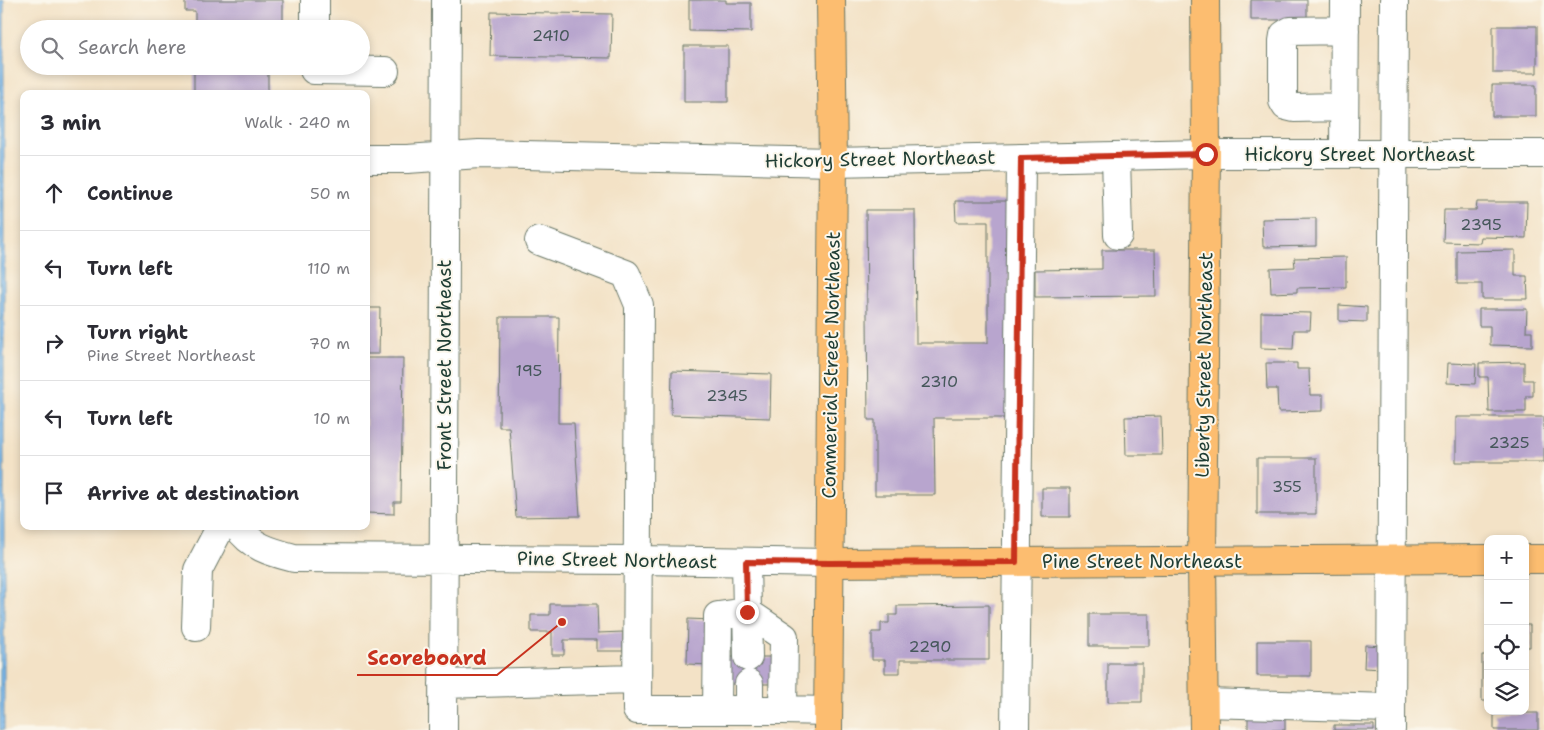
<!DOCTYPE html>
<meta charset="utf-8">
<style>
body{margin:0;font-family:"Shantell Sans",sans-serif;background:#f2f2f3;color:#2b2b33}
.controls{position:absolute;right:15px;bottom:15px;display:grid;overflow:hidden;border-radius:10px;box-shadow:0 2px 8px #0003}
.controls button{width:45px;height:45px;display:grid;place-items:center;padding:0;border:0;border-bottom:1px solid #e1e1e2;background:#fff;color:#2b2b33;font:25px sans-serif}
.stop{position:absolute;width:15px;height:15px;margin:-11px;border:4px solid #c8321e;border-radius:50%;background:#fff}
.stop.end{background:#c8321e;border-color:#fff;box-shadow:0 1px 5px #0008}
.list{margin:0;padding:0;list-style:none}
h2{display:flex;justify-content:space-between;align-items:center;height:65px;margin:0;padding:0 20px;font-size:21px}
h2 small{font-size:16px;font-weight:400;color:#7c7c81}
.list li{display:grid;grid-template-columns:32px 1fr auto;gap:15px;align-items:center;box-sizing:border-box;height:75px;padding:0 20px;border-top:1px solid #e1e1e2}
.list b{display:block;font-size:19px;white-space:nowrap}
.list p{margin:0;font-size:16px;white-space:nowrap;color:#7c7c81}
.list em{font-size:16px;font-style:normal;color:#7c7c81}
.icon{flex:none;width:28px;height:28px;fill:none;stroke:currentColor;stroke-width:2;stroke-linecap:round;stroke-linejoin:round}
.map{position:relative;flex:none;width:1544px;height:730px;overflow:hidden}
.search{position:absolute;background:#fff;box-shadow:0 2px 8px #0003;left:20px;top:20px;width:350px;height:55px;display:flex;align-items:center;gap:12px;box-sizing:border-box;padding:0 18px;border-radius:28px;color:#7c7c81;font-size:19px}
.panel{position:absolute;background:#fff;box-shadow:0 2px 8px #0003;left:20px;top:90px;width:350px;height:440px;border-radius:10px}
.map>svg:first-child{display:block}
.water{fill:#7bb8ed;stroke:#4d7a90}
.building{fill:#b8a5ce}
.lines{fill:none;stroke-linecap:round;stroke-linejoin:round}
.minor-casing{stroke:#697767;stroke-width:30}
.major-casing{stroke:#697767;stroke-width:30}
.highway-casing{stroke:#697767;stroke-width:30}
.minor{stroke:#fff;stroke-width:28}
.major{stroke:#fcbd6f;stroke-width:28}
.highway{stroke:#fcbd6f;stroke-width:28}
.route{stroke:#c8321e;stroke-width:6}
.labels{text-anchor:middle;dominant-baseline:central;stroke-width:4;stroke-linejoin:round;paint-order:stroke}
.number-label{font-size:16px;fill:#45575a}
.street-label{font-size:19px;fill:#1f3d34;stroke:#fbf7ec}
.leader{fill:none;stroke:#c8321e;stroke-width:2}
.callout-dot{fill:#c8321e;stroke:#fbf7ec;stroke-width:2}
.callout-label{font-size:20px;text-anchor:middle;font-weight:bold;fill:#c8321e;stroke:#fbf7ec;stroke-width:4;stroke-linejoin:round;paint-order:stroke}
</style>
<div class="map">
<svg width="1544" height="730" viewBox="0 0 1544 730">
<rect width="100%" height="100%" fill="#fbf7ec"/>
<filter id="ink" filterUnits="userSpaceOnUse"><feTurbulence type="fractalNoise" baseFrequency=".02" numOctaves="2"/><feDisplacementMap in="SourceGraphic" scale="10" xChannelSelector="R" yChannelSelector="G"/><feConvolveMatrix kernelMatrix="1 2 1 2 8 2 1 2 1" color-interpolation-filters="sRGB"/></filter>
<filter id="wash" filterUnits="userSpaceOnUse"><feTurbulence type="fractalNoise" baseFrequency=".0096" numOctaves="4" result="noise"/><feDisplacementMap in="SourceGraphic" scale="20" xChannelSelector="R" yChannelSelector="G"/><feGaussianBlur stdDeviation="1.12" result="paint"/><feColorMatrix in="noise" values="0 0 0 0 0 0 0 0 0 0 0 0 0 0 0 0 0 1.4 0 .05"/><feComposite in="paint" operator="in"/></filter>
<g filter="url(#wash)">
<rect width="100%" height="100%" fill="#f3e2c6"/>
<path class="water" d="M0 0H4V730H0Z"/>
<g id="blocks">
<path class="building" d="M185 0H283V29H195V11H185Z
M689 0H726V3H751V32L689 31Z
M1251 0H1307V20H1251Z
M491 12 612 14 611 58 490 56Z
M1493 26H1537V73H1493Z
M684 46H728V102H684Z
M194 66H268V94L194 93Z
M1492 85H1536V116H1492Z
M955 201H1009L1011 418H934L935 495H875V420H868L866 210H915L916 343H988V222H956Z
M1477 202H1527L1526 238 1481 237 1480 243 1443 242 1444 210H1476Z
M1316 218V246L1263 247 1262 219Z
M1102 250H1155L1156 296 1035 297V270L1102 269Z
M1515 250V276H1527L1528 299H1482V284H1457V251Z
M1346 257V287L1297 288V292L1271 293 1270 268 1295 267 1294 258Z
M1339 305 1367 307V322L1339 321Z
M366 308H380L379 354H366Z
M1479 309H1527L1526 331H1532V346L1490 345V326H1479Z
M1261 312 1311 313 1310 330H1294L1293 349 1261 348Z
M500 317H559L558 423H574L580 516 516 517 509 427H499Z
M366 358H403L401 502H394V514L366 513Z
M1524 362V380H1533V396H1526V412H1489L1488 377H1479V363Z
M1266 363H1297V369H1309L1310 395H1323V411L1278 412 1277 389H1267Z
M1448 363 1476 364 1475 384 1447 383Z
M672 371 771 374 770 418 671 415Z
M1161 416 1162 455H1126L1125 417Z
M1456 417H1544V462H1456Z
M1257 458H1316V514H1257Z
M1042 488H1070V517H1042Z
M550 604H597L598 633 623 632V651H597V640H564V655H552V632H531V615H550Z
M989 605V660H900V673H885V660H872V632H881V623H889V615H897V606Z
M1089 614H1149V646H1089Z
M688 619 712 620 711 665 687 664Z
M1525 625H1530V647H1525Z
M1257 641H1311V676H1257Z
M1365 645 1384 646 1383 669 1364 668Z
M1482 655H1488V701H1482Z
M720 657H777L776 684H720Z
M1108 663H1142V702H1108Z
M1248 711H1285V730H1248Z
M1494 713H1538V730H1494Z
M1334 725H1374V730H1334Z"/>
</g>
</g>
<g filter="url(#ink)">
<use href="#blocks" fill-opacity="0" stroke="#697767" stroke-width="1"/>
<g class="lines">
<defs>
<path id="minor" d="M315 29V0
M314 70 385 71
M1344 107 1294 108 1286 106 1283 101V41L1284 35 1290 31 1345 30
M1344 154 1345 0
M1116 156 1118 235
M366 159H407L479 154 833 162 1206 154H1544
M539 241 626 274 639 305 637 710H783L784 637 747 612 746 562
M237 526C251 547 271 552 294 558L637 560 829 563
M196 627 198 570 221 526
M443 684 637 679
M749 684V710
M1204 703 1391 708
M717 710 718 616 747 612 748 657
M783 710 828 711
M443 730 446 0
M1015 730 1021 158
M1391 730 1394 0"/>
<path id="major" d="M1525 559H1544
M829 563 1488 559"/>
<path id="highway" d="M828 730 833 162 831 0
M1204 730 1202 561 1206 154 1205 0"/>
</defs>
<use href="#minor" class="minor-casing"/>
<use href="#major" class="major-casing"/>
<use href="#highway" class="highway-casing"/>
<use href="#minor" class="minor"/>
<use href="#major" class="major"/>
<use href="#highway" class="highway"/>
</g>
</g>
<g class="lines" filter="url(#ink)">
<path class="route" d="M747 612 746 562 829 563 1016 562 1021 158 1206 154"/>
</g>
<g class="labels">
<g class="number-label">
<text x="551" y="35">2410</text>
<text x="1481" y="224">2395</text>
<text x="529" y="370">195</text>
<text x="939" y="381">2310</text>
<text x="727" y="395">2345</text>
<text x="1509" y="442">2325</text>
<text x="1287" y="486">355</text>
<text x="930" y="646">2290</text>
</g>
<g class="street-label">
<text x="1360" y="154">Hickory Street Northeast</text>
<text transform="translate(880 159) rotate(-1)">Hickory Street Northeast</text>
<text transform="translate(444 365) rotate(-90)">Front Street Northeast</text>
<text transform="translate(831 365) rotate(-89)">Commercial Street Northeast</text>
<text transform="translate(1204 365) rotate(-89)">Liberty Street Northeast</text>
<text transform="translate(617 560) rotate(1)">Pine Street Northeast</text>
<text x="1142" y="561">Pine Street Northeast</text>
</g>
</g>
<path class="leader" d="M562 622L497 675H357"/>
<circle class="callout-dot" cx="562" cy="622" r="5"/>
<g class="callout-label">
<text x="427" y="665">Scoreboard</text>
</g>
</svg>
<div class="controls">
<button>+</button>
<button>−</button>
<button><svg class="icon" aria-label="locate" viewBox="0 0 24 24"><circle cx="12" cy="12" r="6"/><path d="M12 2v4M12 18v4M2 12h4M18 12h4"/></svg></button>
<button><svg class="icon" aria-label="layers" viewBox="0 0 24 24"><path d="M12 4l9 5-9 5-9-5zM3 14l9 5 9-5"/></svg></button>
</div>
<div class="stop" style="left:1206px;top:154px"></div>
<div class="stop end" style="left:747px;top:612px"></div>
<div class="search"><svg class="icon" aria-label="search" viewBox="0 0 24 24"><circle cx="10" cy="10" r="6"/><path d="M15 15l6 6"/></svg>Search here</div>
<section class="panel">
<h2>3 min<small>Walk · 240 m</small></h2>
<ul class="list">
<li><svg class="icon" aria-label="ahead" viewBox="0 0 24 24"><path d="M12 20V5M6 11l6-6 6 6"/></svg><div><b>Continue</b></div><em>50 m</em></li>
<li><svg class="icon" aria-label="left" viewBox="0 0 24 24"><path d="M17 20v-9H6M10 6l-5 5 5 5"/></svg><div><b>Turn left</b></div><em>110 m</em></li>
<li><svg class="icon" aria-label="right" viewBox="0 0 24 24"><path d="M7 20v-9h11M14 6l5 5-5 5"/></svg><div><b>Turn right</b><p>Pine Street Northeast</p></div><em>70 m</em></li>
<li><svg class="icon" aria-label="left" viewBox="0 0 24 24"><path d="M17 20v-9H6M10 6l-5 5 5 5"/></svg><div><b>Turn left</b></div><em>10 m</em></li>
<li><svg class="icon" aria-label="arrive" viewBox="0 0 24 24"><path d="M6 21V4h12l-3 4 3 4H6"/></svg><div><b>Arrive at destination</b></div></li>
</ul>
</section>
</div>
